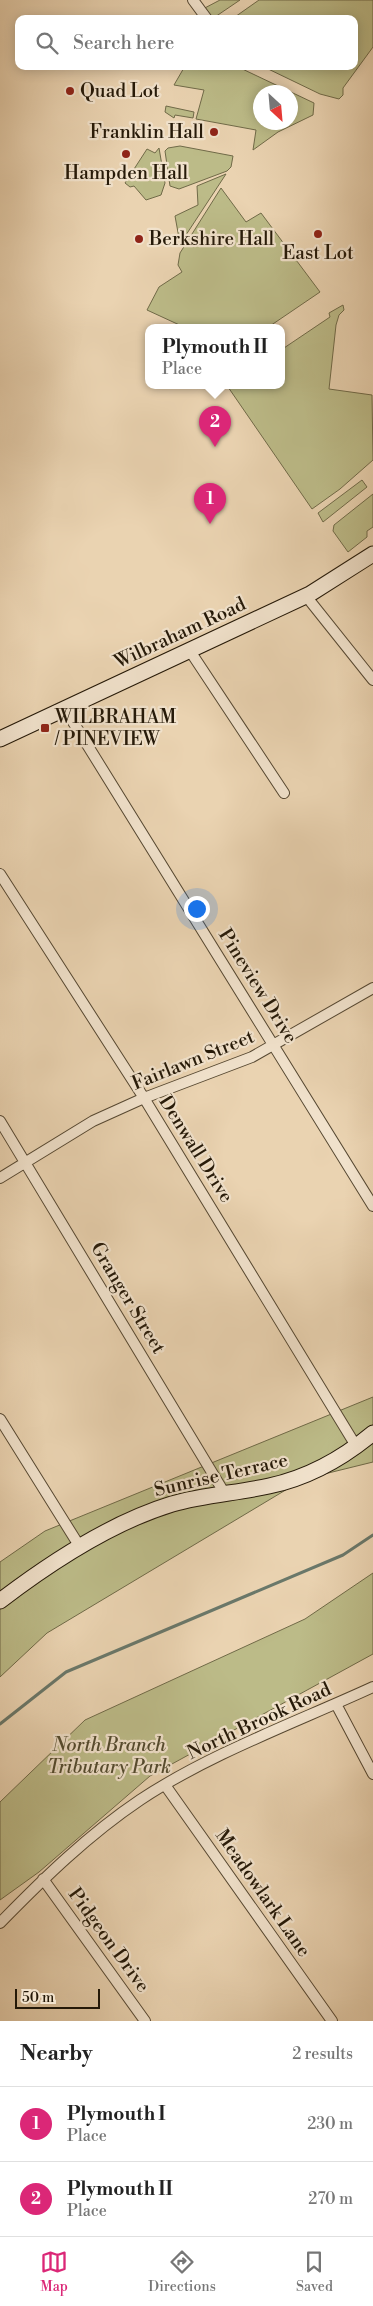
<!DOCTYPE html>
<style>
body{margin:0;font-family:"Libre Bodoni",serif;background:#f6f6f6;color:#222}
.compass{position:absolute;left:253px;top:85px;width:45px;height:45px;border-radius:50%;background:#fff;box-shadow:0 2px 12px #0003;rotate:154deg}
.scale{position:absolute;left:15px;bottom:12px;width:85px;box-sizing:border-box;padding-left:5px;border:2px solid #251908;border-top:0;font-size:14px;line-height:18px;white-space:nowrap;color:#251908;-webkit-text-stroke:4px #f1e2cc;paint-order:stroke}
.you{position:absolute;left:196px;top:908px;width:18px;height:18px;margin:-12px;border:4px solid #fff;border-radius:50%;background:#1a73e8;box-shadow:0 0 0 8px #1a73e833}
.badge{display:grid;place-items:center;width:32px;height:32px;border-radius:50%;background:#db2777;color:#fff;font-size:16px;font-weight:700}
.pin{position:absolute;translate:-50% -41px;filter:drop-shadow(0 1px 2px #0008)}
.pin::after{content:'';position:absolute;top:26px;width:18px;height:15px;background:inherit;clip-path:polygon(0 0,100% 0,50% 100%)}
.popup{position:absolute;left:145px;top:324px;width:140px;height:65px;box-sizing:border-box;display:grid;place-content:center;border-radius:10px;background:#fff;filter:drop-shadow(0 1px 4px #0005);font-size:16px;white-space:nowrap;color:#767676}
.popup b{font-size:19px;color:#222}
.popup::after{content:'';position:absolute;left:50%;top:100%;margin-left:-10px;border:10px solid transparent;border-top-color:#fff}
.list{margin:0;padding:0;list-style:none}
h2{display:flex;justify-content:space-between;align-items:center;height:65px;margin:0;padding:0 20px;font-size:21px}
h2 small{font-size:16px;font-weight:400;color:#767676}
.list li{display:grid;grid-template-columns:32px 1fr auto;gap:15px;align-items:center;box-sizing:border-box;height:75px;padding:0 20px;border-top:1px solid #e0e0e0}
.list b{display:block;font-size:19px;white-space:nowrap}
.list p{margin:0;font-size:16px;white-space:nowrap;color:#767676}
.list em{font-size:16px;font-style:normal;color:#767676}
.icon{flex:none;width:28px;height:28px;fill:none;stroke:currentColor;stroke-width:2;stroke-linecap:round;stroke-linejoin:round}
.map{position:relative;flex:none;width:373px;height:2021px;overflow:hidden}
.search{position:absolute;background:#fff;box-shadow:0 2px 12px #0003;left:15px;right:15px;top:15px;height:55px;display:flex;align-items:center;gap:12px;box-sizing:border-box;padding:0 18px;border-radius:10px;color:#767676;font-size:19px}
.sheet{height:215px;background:#fff}
nav{display:flex;justify-content:space-around;align-items:center;box-sizing:border-box;height:70px;border-top:1px solid #e0e0e0;background:#fff;font-size:14px;color:#767676}
nav a{display:grid;justify-items:center;gap:2px}
nav .on{color:#db2777}
.map>svg:first-child{display:block}
.green{fill:#bcbb88;stroke:#706a48;fill-rule:evenodd}
.lines{fill:none;stroke-linecap:round;stroke-linejoin:round}
.stream{stroke:#6a786a;stroke-width:3}
.street-casing{stroke:#564832;stroke-width:12}
.secondary-casing{stroke:#251908;stroke-width:17}
.street{stroke:#f1e2cc;stroke-width:10}
.secondary{stroke:#f1e2cc;stroke-width:15}
.poi-dot{fill:#8f2418;stroke:#f1e2cc;stroke-width:2}
.labels{text-anchor:middle;dominant-baseline:central;stroke-width:4.5;stroke-linejoin:round;paint-order:stroke}
.poi-label{font-size:19px;fill:#251908;stroke:#f1e2cc;text-anchor:start}
.street-label{font-size:19px;fill:#251908;stroke:#f1e2cc}
.park-label{font-size:19px;font-style:italic;fill:#524a2e;stroke:#f1e2cc}
</style>
<div class="map">
<svg width="373" height="2021" viewBox="0 0 373 2021">
<rect width="100%" height="100%" fill="#ead3b1"/>
<filter id="stains"><feTurbulence type="fractalNoise" baseFrequency=".004" numOctaves="4"/><feColorMatrix values="0 0 0 0 .2 0 0 0 0 .09 0 0 0 0 .02 0 0 0 .5 -.17"/></filter>
<radialGradient id="worn" r=".72"><stop offset=".6" stop-color="#630" stop-opacity="0"/><stop offset="1" stop-color="#630" stop-opacity=".3"/></radialGradient>
<path class="green" d="M220 0H240L212 19H208L201 10Z
M259 0H373V47L343 88V95L339 99 320 94 262 66H354V19H232Z
M185 66H236L314 103 313 115 278 132 253 150 256 130 196 119 204 90 174 85ZM260 92H290V122H260Z
M166 106 194 112 193 118 175 115 174 118 165 112Z
M180 146 233 156 231 167 227 171 179 189 170 186 165 151 168 148Z
M159 148 165 183 161 195 146 200 134 186 130 187 125 183 147 149 155 153Z
M226 174 182 241 179 238 175 216 198 205 197 186Z
M221 188 246 222 261 213 320 292 267 328H186L147 310 159 287 182 272 178 265 180 253Z
M343 305 344 310 339 315 336 325 329 389 372 395 373 460 340 489 312 509 228 387 281 386V350L330 317 329 313Z
M362 480 367 487 323 522 318 513Z
M373 494V527L367 531V537L348 552 333 531 334 525Z
M373 1397V1462L304 1479 47 1633 0 1677V1562L45 1531Z
M373 1573V1654L150 1776 39 1872 0 1900V1802L85 1720 305 1619Z"/>
<g class="lines">
<path class="stream" d="M0 1724 66 1672 343 1555 373 1535"/>
<defs>
<path id="street" d="M193 0 207 19
M306 596 373 680
M190 651 284 793
M65 709 373 1206
M0 874 144 1098 356 1446
M0 1121 225 1494
M0 1178 93 1121 144 1098 252 1057 373 988
M0 1419 80 1547
M336 1704 373 1774
M165 1785 332 2021
M43 1879 145 2021
M0 1923C44 1878 88 1835 140 1800 209 1754 297 1722 373 1687"/>
<path id="secondary" d="M0 739 310 594 373 554
M0 1601C51 1562 110 1523 172 1504 203 1495 237 1493 269 1486 307 1478 343 1458 373 1433"/>
</defs>
<use href="#street" class="street-casing"/>
<use href="#secondary" class="secondary-casing"/>
<use href="#street" class="street"/>
<use href="#secondary" class="secondary"/>
</g>
<g class="poi-dot">
<circle cx="70" cy="91" r="5"/>
<circle cx="214" cy="132" r="5"/>
<circle cx="126" cy="154" r="5"/>
<circle cx="318" cy="234" r="5"/>
<circle cx="139" cy="239" r="5"/>
<rect x="40" y="723" width="10" height="10" rx="2.5"/>
</g>
<g class="labels">
<g class="poi-label">
<text x="80" y="91">Quad Lot</text>
<text x="204" y="132" text-anchor="end">Franklin Hall</text>
<text x="126" y="173" text-anchor="middle">Hampden Hall</text>
<text x="149" y="239">Berkshire Hall</text>
<text x="318" y="253" text-anchor="middle">East Lot</text>
<text x="55" y="717">WILBRAHAM<tspan x="55" dy="22">/ PINEVIEW</tspan></text>
</g>
<g class="street-label">
<text transform="translate(180 633) rotate(-25)">Wilbraham Road</text>
<text transform="translate(258 986) rotate(58)">Pineview Drive</text>
<text transform="translate(193 1060) rotate(-22)">Fairlawn Street</text>
<text transform="translate(196 1149) rotate(58)">Denwall Drive</text>
<text transform="translate(128 1298) rotate(59)">Granger Street</text>
<text transform="translate(221 1475) rotate(-13)">Sunrise Terrace</text>
<text transform="translate(259 1721) rotate(-25)">North Brook Road</text>
<text transform="translate(263 1893) rotate(55)">Meadowlark Lane</text>
<text transform="translate(109 1940) rotate(54)">Pidgeon Drive</text>
</g>
<g class="park-label">
<text x="109" y="1745">North Branch<tspan x="109" dy="22">Tributary Park</tspan></text>
</g>
</g>
<rect width="100%" height="100%" filter="url(#stains)"/>
<rect width="100%" height="100%" fill="url(#worn)"/>
</svg>
<svg class="compass" viewBox="-18 -18 36 36"><path d="M0-13l5 13h-10z" fill="#e53935"/><path d="M0 13l5-13h-10z" fill="#767676"/></svg>
<div class="scale">50 m</div>
<div class="you"></div>
<div class="pin badge" style="left:210px;top:524px">1</div>
<div class="pin badge" style="left:215px;top:447px">2</div>
<div class="popup"><b>Plymouth II</b>Place</div>
<div class="search"><svg class="icon" aria-label="search" viewBox="0 0 24 24"><circle cx="10" cy="10" r="6"/><path d="M15 15l6 6"/></svg>Search here</div>
</div>
<section class="sheet">
<h2>Nearby<small>2 results</small></h2>
<ul class="list">
<li><span class="badge">1</span><div><b>Plymouth I</b><p>Place</p></div><em>230 m</em></li>
<li><span class="badge">2</span><div><b>Plymouth II</b><p>Place</p></div><em>270 m</em></li>
</ul>
</section>
<nav>
<a class="on"><svg class="icon" aria-label="map" viewBox="0 0 24 24"><path d="M3 6l6-2 6 2 6-2v14l-6 2-6-2-6 2zM9 4v14M15 6v14"/></svg>Map</a>
<a><svg class="icon" aria-label="directions" viewBox="0 0 24 24"><path d="M12 3l9 9-9 9-9-9zM9 14v-3h6M13 9l2 2-2 2"/></svg>Directions</a>
<a><svg class="icon" aria-label="saved" viewBox="0 0 24 24"><path d="M7 4h10v16l-5-4-5 4z"/></svg>Saved</a>
</nav>
